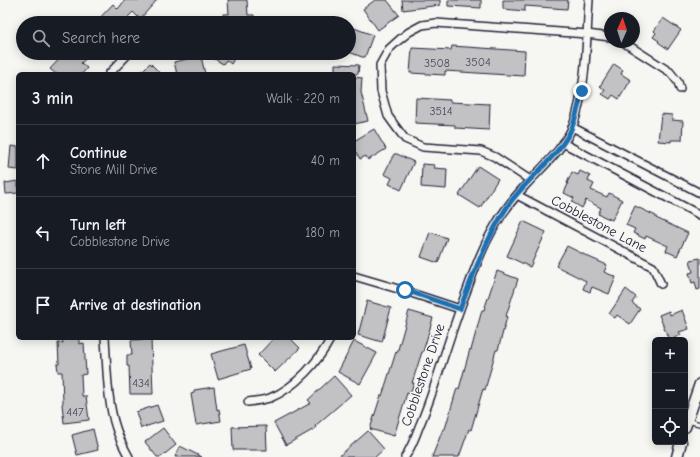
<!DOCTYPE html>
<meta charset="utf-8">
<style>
body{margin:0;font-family:"Comic Neue",sans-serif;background:#242831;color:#f1f3f6}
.controls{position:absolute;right:12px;bottom:12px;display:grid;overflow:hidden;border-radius:6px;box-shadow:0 2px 10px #0003}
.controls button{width:36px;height:36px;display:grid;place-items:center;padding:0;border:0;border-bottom:1px solid #363941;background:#171b24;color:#f1f3f6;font:20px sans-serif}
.compass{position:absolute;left:604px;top:12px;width:36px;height:36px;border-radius:50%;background:#171b24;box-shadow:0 2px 10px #0003;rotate:3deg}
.stop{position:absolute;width:12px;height:12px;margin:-9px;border:3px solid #1f6fb2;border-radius:50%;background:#fff}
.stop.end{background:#1f6fb2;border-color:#fff;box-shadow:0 1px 4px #0008}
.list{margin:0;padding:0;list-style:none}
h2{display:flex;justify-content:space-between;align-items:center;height:52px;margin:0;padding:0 16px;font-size:17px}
h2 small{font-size:13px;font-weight:400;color:#9ea1a6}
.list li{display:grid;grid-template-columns:26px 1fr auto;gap:12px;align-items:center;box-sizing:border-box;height:72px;padding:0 16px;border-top:1px solid #363941}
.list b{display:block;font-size:15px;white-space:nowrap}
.list p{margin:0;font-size:13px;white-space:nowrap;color:#9ea1a6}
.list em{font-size:13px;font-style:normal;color:#9ea1a6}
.icon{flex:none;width:22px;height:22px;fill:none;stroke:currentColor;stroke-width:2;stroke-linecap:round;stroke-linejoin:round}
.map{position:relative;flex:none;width:700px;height:457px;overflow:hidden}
.search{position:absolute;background:#171b24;box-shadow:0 2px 10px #0003;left:16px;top:16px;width:340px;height:44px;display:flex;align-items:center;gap:10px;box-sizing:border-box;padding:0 14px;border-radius:22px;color:#9ea1a6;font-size:15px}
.panel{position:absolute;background:#171b24;box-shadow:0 2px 10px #0003;left:16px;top:72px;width:340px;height:268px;border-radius:6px}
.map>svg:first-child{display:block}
.building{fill:#c2c2c4;stroke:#22223b}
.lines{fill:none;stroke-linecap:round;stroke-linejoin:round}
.service-casing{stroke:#22223b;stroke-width:6}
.minor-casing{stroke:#22223b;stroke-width:10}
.secondary-casing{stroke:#22223b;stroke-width:13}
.service{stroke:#f6f6f2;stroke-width:3.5}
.minor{stroke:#f6f6f2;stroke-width:7}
.secondary{stroke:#f6f6f2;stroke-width:10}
.route{stroke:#1f6fb2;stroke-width:5}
.labels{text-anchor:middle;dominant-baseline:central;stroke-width:3;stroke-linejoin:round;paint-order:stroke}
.number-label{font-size:12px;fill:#4a4a5d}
.street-label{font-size:14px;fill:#22223b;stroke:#f6f6f2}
</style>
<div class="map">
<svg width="700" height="457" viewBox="0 0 700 457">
<rect width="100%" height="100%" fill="#f6f6f2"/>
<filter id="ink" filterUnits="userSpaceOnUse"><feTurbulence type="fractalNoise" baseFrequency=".025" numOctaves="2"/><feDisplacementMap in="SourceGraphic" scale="8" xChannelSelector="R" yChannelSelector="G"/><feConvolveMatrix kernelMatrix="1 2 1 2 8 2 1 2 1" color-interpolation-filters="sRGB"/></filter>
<g filter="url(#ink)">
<path class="building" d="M125 0H157L140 19 133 12 122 23H95L113 4 118 9Z
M228 0H247L248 15H254V23H223V14H229Z
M375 0H387L399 15 378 30 363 9Z
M402 0H440V5L403 10Z
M448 0H481V8L448 6Z
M503 0H568L567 9 525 6V11L503 9Z
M663 18 681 30 668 49 658 42 659 41 653 37 656 33 654 31Z
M354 28 373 35 365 57H362L349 52V32L352 33Z
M452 46 525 51 524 76 445 71V75L410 73 412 48 451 50Z
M65 53H92L81 63 87 68 82 74H56L50 69Z
M205 53H237L231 64 226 60 223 64Z
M201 56 205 74H177L174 62Z
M150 63 161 74H139Z
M335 64 359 65 358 74H335Z
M614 64 623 70 621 74 631 80 619 99 613 95 610 99 602 94 605 90 600 86Z
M354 77 362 78 361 92 368 121 354 124Z
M416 98 450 100V102L490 104 489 130 455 128V125L415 123Z
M661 114 672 115V120L683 121 682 140H671V142L658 141Z
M374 129 386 149 368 160 366 156 360 159 354 149V141Z
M11 146 18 147V170L9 169Z
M394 154H397L414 162 401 190 389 184 392 178 384 174Z
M422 164 435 165 434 168 447 169 446 189 421 187Z
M478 166 498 179 480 208 459 195Z
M580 171 590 176 588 181 594 184 591 190 607 197 609 193 622 200 612 220 598 214 601 208 586 200 582 208 572 202 574 198 564 193 568 184 567 183 572 172 578 175Z
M18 181V193L6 194 5 183Z
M635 206 656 216V218L688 233 677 256 666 251 668 246 646 236 645 239 633 233 635 229 626 225Z
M523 221 546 232 530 267 507 256Z
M430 232 447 238 438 263 421 257Z
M567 246 591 258 607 265 604 272 616 277 609 294 592 287 590 292 583 289 586 281 556 266Z
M700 258V289L697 290 695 282 692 283 689 273 693 272 690 260Z
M497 271 518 279 506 316 507 317 498 350H496L485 390 483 389 471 430 469 429 459 457H432L443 429H445L457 388 459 389 470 349 471 350 482 310H484Z
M626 289 636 297 632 303 640 309 630 324 617 315 615 318 609 314Z
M367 301 391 308 382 342 358 335Z
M682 310 689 329 679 332 681 335 669 340 659 315 669 311 670 315Z
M409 311 433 318 423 352H422L412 383H414L410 394 407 393 394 436 370 429 381 395 382 396 396 352 397 353Z
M62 338H79V344L84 343 86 374 81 375 82 396H86L89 420 64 423 62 404 63 403 62 372H58L57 364H59L58 343H63Z
M274 338H290L300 348 275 372 258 355Z
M151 339 153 394H130L129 366H127V355H132L131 340Z
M354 341 377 353 360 384 338 372Z
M244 345 251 369 218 379 211 354Z
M334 376 351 395 315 426 316 428 286 445 274 423 311 403 308 400Z
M214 387 217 410 219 409 221 421 196 425 191 394 194 393V390Z
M157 405 163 421 141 428 136 412Z
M266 426 267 450H233L232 427Z
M163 428 176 445 161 457H157L145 442Z
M93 429 98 450 77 455 72 435Z
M368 431 384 449 375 457H338Z
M180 446 202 457H175Z"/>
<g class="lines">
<defs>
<path id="service" d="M688 421 700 424"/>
<path id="minor" d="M623 42 670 72 678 82 680 89
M109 74 129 53
M572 127 700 193
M563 143 700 215
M530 180 495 157 481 151 423 147 405 139 396 127 388 116 381 91 380 65 389 49 399 40 409 32 422 25 436 23 587 34 610 37
M517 195 653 267 661 284
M354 276 405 291 460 309
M105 338C107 366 107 402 116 428 119 438 124 448 129 457
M248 402C256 401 263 400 270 398 295 388 319 361 331 338
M405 457C411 448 415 438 419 427 425 413 430 399 435 384 445 353 455 321 467 290 475 268 483 246 495 226 503 212 513 199 524 187 541 168 563 150 573 126 587 86 586 42 589 0"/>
<path id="secondary" d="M685 427 700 384
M677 457 681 442"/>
</defs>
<use href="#service" class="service-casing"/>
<use href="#minor" class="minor-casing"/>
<use href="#secondary" class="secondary-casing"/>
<use href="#service" class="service"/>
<use href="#minor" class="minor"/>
<use href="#secondary" class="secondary"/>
</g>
</g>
<g class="lines" filter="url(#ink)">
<path class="route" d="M405 290 460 309C474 272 487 237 509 204 527 179 555 160 570 132 576 119 579 105 582 91"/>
</g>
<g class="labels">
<g class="number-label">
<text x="478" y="62">3504</text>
<text x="437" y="63">3508</text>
<text x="441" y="111">3514</text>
<text x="141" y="383">434</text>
<text x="75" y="412">447</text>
</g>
<g class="street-label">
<text transform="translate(599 224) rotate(28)">Cobblestone Lane</text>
<text transform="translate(423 375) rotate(-71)">Cobblestone Drive</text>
</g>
</g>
</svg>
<div class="controls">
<button>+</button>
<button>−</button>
<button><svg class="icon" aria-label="locate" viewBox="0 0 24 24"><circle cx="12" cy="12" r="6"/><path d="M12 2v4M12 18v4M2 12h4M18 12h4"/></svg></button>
</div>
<svg class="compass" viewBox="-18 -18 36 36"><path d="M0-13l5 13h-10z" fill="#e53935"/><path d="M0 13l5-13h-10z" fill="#9ea1a6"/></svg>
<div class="stop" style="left:405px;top:290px"></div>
<div class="stop end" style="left:582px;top:91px"></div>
<div class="search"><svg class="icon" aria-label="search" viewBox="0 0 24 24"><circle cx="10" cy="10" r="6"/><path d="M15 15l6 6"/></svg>Search here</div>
<section class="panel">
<h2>3 min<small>Walk · 220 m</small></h2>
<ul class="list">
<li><svg class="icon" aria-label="ahead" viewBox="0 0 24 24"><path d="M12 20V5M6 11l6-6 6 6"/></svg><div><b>Continue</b><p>Stone Mill Drive</p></div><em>40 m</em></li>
<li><svg class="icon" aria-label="left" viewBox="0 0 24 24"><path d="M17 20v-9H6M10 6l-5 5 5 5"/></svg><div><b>Turn left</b><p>Cobblestone Drive</p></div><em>180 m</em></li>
<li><svg class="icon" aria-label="arrive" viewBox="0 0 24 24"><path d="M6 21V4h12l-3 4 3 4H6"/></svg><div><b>Arrive at destination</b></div></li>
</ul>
</section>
</div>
